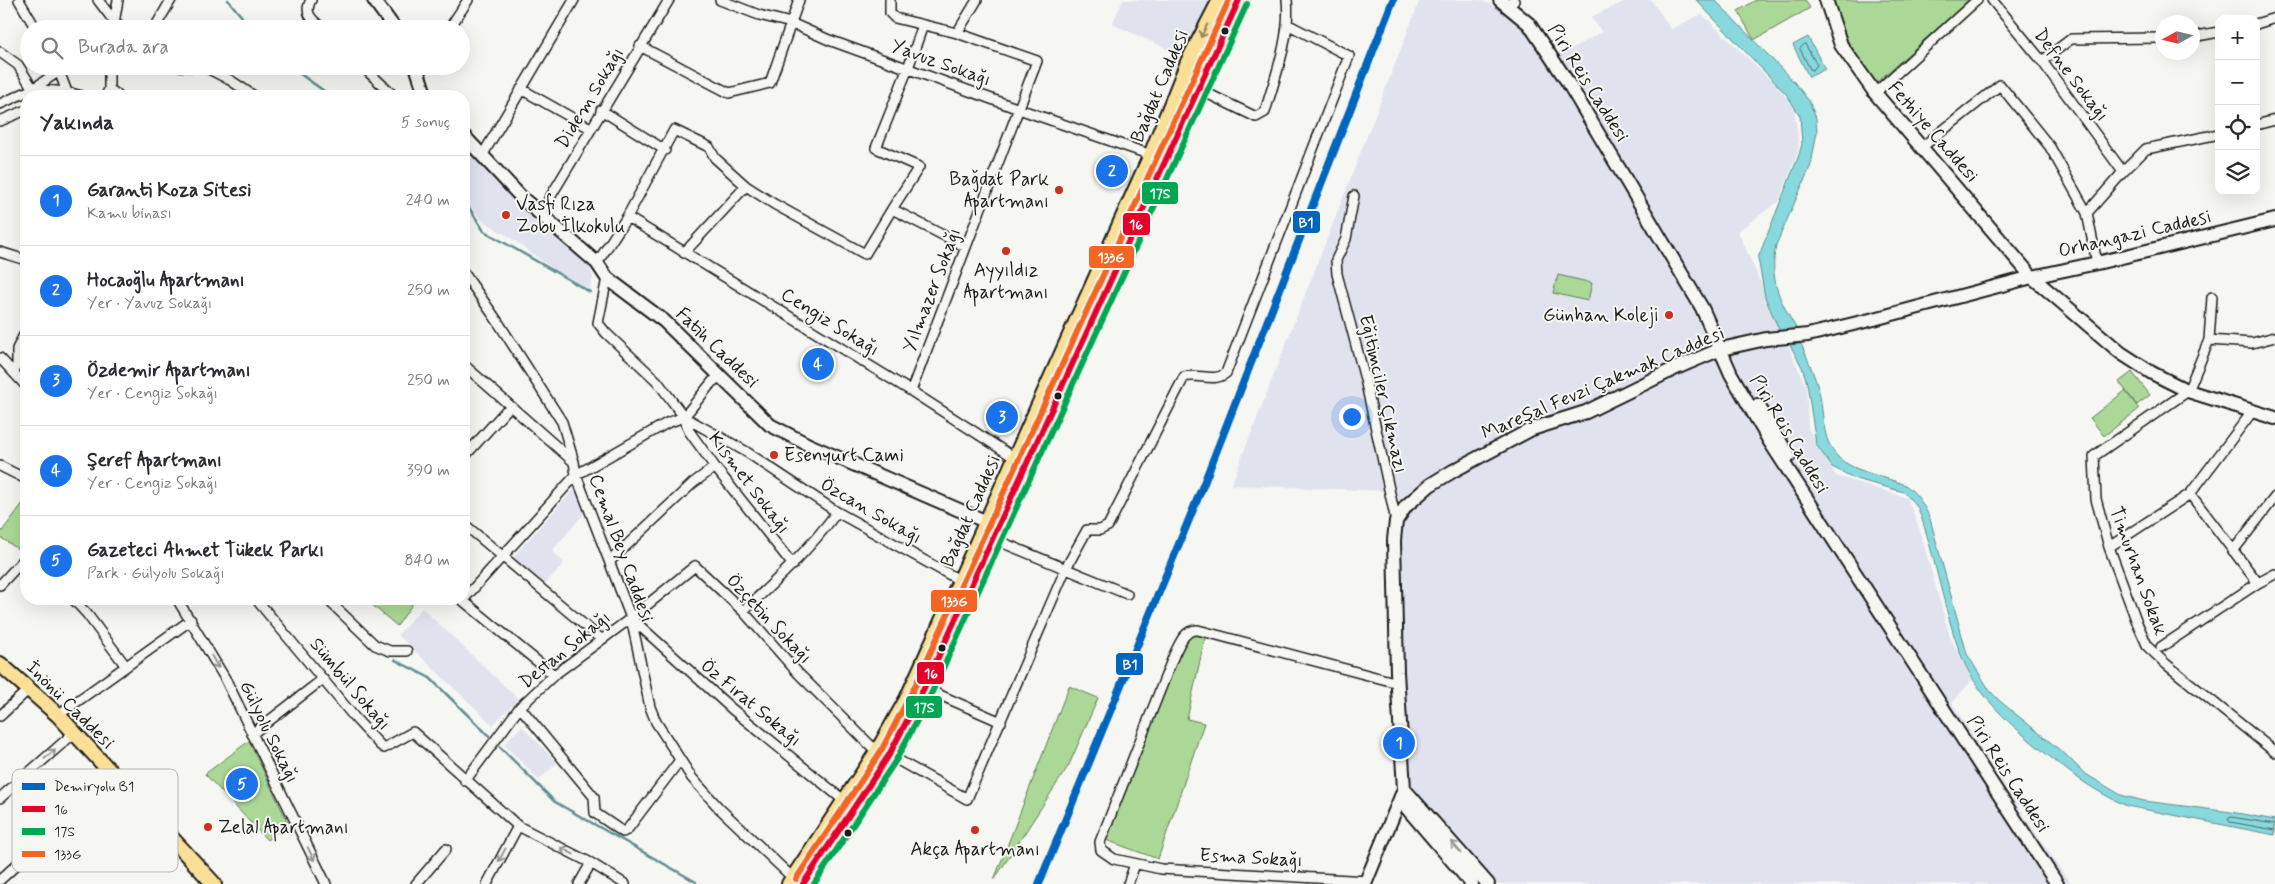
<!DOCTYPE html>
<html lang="tr">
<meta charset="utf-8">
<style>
body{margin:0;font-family:Mynerve,sans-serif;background:#f7f7f7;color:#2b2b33}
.controls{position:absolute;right:15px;top:15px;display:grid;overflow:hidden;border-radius:10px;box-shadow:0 5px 20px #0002}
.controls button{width:45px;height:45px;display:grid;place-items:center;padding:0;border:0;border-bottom:1px solid #e1e1e2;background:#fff;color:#2b2b33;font:25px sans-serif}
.compass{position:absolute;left:2155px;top:15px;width:45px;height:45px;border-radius:50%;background:#fff;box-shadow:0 5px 20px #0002;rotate:262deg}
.you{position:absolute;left:1351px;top:416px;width:18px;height:18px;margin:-12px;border:4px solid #fff;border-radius:50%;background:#1a73e8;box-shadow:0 0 0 8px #1a73e833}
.badge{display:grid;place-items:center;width:32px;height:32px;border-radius:50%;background:#1a73e8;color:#fff;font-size:16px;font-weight:700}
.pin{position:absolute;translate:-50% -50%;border:2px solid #fff;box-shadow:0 1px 5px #0006}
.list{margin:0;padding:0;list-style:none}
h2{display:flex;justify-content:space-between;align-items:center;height:65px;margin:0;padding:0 20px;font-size:21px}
h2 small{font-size:16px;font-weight:400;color:#7c7c81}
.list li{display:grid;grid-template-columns:32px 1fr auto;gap:15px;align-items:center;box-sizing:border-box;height:90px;padding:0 20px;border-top:1px solid #e1e1e2}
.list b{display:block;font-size:19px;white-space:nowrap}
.list p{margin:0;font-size:16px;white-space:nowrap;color:#7c7c81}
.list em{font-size:16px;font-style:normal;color:#7c7c81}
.icon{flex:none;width:28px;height:28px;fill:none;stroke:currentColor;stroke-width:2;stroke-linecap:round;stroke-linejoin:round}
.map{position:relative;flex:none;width:2275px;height:884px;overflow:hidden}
.search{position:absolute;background:#fff;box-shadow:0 5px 20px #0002;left:20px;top:20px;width:450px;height:55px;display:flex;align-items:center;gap:12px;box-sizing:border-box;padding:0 18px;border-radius:28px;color:#7c7c81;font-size:19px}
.panel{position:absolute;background:#fff;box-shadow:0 5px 20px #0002;left:20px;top:90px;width:450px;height:515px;border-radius:20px}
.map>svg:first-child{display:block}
.built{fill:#e0e2ee}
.green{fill:#abd897;stroke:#647a5a}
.water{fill:#88d9de;stroke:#5d8d90}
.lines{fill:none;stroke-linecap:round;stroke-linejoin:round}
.shore{stroke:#47686a;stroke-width:1}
.stream{stroke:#5d8d90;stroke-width:2.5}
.street-casing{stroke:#1c1c1c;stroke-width:12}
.secondary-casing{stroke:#1c1c1c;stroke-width:16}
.primary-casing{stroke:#1c1c1c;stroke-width:18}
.street{stroke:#f6f6f2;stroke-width:9}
.secondary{stroke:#f6f6f2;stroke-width:12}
.primary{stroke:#fadf96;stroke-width:14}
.bus-1-casing{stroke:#f6f6f2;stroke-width:10}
.bus-2-casing{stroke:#f6f6f2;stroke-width:10}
.bus-3-casing{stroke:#f6f6f2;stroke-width:10}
.bus-1{stroke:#e4002b;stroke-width:6}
.bus-2{stroke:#00a651;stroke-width:6}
.bus-3{stroke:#f26522;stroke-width:6}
.rail-1-casing{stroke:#f6f6f2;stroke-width:11}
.rail-1{stroke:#0065bd;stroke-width:8}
.oneway{stroke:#96875f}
.oneway2{stroke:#949492}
.bus-dot{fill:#1c1c1c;stroke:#f6f6f2;stroke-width:2}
.poi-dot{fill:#c8321e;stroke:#f6f6f2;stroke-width:2}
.labels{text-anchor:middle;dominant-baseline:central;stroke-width:4;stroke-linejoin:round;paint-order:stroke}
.street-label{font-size:19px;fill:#1c1c1c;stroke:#f6f6f2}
.poi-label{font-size:19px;fill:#1c1c1c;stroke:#f6f6f2;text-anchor:start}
.key{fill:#f6f6f2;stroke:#b5b5b2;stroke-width:1}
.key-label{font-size:14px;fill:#1c1c1c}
.line-badge{stroke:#f6f6f2;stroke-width:2}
.badge-label{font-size:14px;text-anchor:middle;font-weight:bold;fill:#fff}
</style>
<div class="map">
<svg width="2275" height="884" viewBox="0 0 2275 884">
<rect width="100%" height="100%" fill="#f6f6f2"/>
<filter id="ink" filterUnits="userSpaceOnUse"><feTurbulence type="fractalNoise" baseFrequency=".02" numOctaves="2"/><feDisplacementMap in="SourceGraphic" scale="10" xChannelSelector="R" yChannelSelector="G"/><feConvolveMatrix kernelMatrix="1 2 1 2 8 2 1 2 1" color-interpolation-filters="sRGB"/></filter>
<g filter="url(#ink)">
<path class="built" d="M1123 0H1211L1184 56 1112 24Z
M1420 0H1479L1495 6 1525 30 1542 55 1566 52 1602 32 1591 17 1628 0H1651L1671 29 1702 14 1780 89 1794 108 1799 149 1779 201 1738 231 1806 387 1808 428 1836 476 1907 498 1919 528 1950 637 1972 680 1952 703 2031 826 2071 884H1488L1406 788 1386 491 1231 485Z
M464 143 520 203 589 265 593 277 590 288 581 287 564 277 511 238 482 220 464 198Z
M575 488 587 510 552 551 564 563 543 586 513 557Z
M422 608 518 699 493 725 398 635Z
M522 726 557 763 539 780 504 744Z"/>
<path class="green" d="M1756 0H1805L1810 8 1754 40 1738 11Z
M1833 0H1969L1875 84 1849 45Z
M1558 275 1592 283 1588 301 1553 293Z
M2132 372 2150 395 2137 405 2119 382Z
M2125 391 2139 409 2104 436 2090 418Z
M26 499V542L19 550 0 537V534Z
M365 599H416L397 626Z
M1197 635 1205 638 1187 719 1204 723 1158 859 1103 839 1183 643 1190 636Z
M1069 686 1098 698 1069 765 994 880Z
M249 741 288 823 267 840 205 774Z"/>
<path class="water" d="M1696 0H1715L1795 83 1809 101 1816 118 1817 132 1811 165 1776 245C1769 280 1779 299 1796 328L1780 332 1765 297 1758 258 1799 155 1802 144 1800 116 1787 95Z
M1808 37 1825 69 1809 77 1793 45Z
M1801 344C1808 359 1814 374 1819 391 1825 416 1820 445 1844 462 1861 473 1886 477 1905 485 1918 494 1924 505 1930 519L1967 654 1990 691 2001 702 2066 755 2084 773 2121 795 2144 801 2231 812 2275 820V835L2127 806C2093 791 2067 771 2039 748 2005 720 1974 692 1959 650 1942 603 1935 554 1918 508L1904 492 1856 479 1832 467 1816 444 1807 383 1802 367 1790 345Z"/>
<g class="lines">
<path class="shore" d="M1805 44 1817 65 1813 70 1810 69 1800 49Z
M2275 824 2231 817 2228 819 2230 822 2275 830"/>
<path class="stream" d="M228 0 252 29
M289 66 331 96
M464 200 484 231 590 292
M395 660 430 678 489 736
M500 747 555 802 696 882"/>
<defs>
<path id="street" d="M19 0 36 29
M98 0 114 21 124 29
M311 0C303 14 313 20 323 29
M720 0 759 15 791 23 829 40 1019 109 1151 155
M890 0V13L895 18 957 33 1037 61 911 391
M1513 0 1514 1
M1992 0 2042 61 2123 172
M2256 24 2275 18
M923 25 908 68 876 148 919 167 892 209 966 247
M113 29 118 0
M154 29 171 0
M449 29 468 0
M957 33 977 0
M2192 37 2219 32
M640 46 729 93 770 83 799 0
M0 52 18 65 33 89 67 92
M2042 61 2071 39 2162 38
M67 66 59 71 67 92 82 96
M177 66 205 67 230 80 254 96
M362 66 394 96
M109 89 119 96
M521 89 590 128
M1198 89 1256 117 1265 112C1275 77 1291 37 1287 0
M1875 93 1977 0
M106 96 109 89V66
M0 104 33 89 59 71 56 66
M601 110 665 150
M0 121 26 110
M2256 125 2275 120
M1922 147 2000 85 2050 147 2087 213 2097 263
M482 156 574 0
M1354 196 1346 239 1336 260 1337 274 1365 379 1396 521
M2087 213 2123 172 2146 149 2219 134
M540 214 669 0
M627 217 911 391 1015 458
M0 252 26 260
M684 253 746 186 774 204 865 254 892 209
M597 263 627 217 674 130 709 147 715 158 746 186
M464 273 498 322 562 422 574 462
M607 278 598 323 606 333 657 381 684 417 745 451 837 512 961 581
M2212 297 2209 340 2188 391 2094 456 2096 499 2109 547 2138 625 2148 647 2166 664 2275 752
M2209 340 2252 343 2275 337
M0 358 26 386
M17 365 26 360
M464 365 574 462 576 475 631 618 650 707 656 722 692 778 719 808 795 880
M14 372 17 365V349L26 331
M684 417 689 431 715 467 793 565
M464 457 510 406
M0 466 26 479
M2190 494 2258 583 2275 574
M464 524 601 639
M991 538 1127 594
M2109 547 2190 494 2252 412
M2233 551 2275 497
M610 561 693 483 715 467
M0 585 26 557
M73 599 87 614 125 665
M177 599 226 680 326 884
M256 599 355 718 380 745 384 748 413 732 518 826 591 863 625 884
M327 599 375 645 390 651H407
M461 599 554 675
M463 600 576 475 667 423 684 417 712 382 719 377
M743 611C779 578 808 551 837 512
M631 618 732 709 847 803
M2161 647 2258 583
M924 688 1001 722
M520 707 594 797 595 813 623 832 627 830 680 760
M58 715 191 620
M0 716 29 689
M252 734 323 679
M889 755 967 799 1066 568 1087 530H1100L1108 526 1184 377C1198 373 1214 383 1226 373L1349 56 1287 24
M465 781 520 707 554 675 631 618 695 566 743 611 798 673 877 752
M0 798 74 733
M0 880 114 775
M1367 881 1161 869 1114 859 1101 850 1100 842 1174 655C1179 645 1184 629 1198 630L1398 683
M416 884 446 849
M487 884 518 826
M579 884 591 863
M1128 884 1135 864"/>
<path id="secondary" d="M374 0 395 29
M1500 0 1529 24 1567 81 1702 308 1731 374 1770 442 2057 884
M1826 0 1841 45 1875 93 2032 277 2121 353 2152 373 2188 391 2275 418
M416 66 424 91 428 96
M464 136 522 198 597 263 607 278 664 321 770 425 809 445 987 522
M1758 405 1789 456
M1404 789 1488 884
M1400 800 1472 884
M1365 884 1404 789 1397 672 1394 540 1396 521 1406 506 1430 485 1453 471 1532 429 1586 412 1674 369 1721 349 1766 339 1808 335 1874 319 2032 277 2097 263 2275 220"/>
<path id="primary" d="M0 664 58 715 214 884
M789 884 877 752 907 699 1151 155 1188 62 1220 0
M803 884 889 755 924 688 991 538 1239 0"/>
</defs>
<use href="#street" class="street-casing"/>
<use href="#secondary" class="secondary-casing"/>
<use href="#primary" class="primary-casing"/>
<use href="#street" class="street"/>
<use href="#secondary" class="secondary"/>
<use href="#primary" class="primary"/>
<defs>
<path id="bus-1" d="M803 884 889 755 924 688 1239 0"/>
<path id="bus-2" d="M814 884 896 760 932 692 1247 4"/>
<path id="bus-3" d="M796 879 881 751 916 684 1229 0"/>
</defs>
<use href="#bus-1" class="bus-1-casing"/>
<use href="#bus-2" class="bus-2-casing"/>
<use href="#bus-3" class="bus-3-casing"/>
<use href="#bus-1" class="bus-1"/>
<use href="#bus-2" class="bus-2"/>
<use href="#bus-3" class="bus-3"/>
<defs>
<path id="rail-1" d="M1039 884 1204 483 1393 0"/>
</defs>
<use href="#rail-1" class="rail-1-casing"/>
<use href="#rail-1" class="rail-1"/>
</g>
<defs><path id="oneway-shaft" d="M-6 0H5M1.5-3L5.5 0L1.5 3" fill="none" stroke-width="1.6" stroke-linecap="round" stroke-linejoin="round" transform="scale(1.25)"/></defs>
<use class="oneway" href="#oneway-shaft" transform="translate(1204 31) rotate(117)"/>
<g class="oneway2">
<use href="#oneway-shaft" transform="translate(215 662) rotate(60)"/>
<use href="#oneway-shaft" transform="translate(50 754) rotate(-41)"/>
<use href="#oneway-shaft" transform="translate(1456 847) rotate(-131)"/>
<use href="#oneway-shaft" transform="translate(567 851) rotate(-153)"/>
<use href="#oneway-shaft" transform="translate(311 854) rotate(64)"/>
<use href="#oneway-shaft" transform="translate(502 855) rotate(118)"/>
</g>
</g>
<g class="bus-dot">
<circle cx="1225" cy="31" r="4.5"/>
<circle cx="1058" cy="396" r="4.5"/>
<circle cx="942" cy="648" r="4.5"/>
<circle cx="848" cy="833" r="4.5"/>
</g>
<g class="poi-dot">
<circle cx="1059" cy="190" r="5"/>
<circle cx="506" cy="215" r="5"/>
<circle cx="1006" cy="251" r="5"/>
<circle cx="1669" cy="315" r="5"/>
<circle cx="774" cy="455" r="5"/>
<circle cx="208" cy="827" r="5"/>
<circle cx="975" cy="830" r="5"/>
</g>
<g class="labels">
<g class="street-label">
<text transform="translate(941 63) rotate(20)">Yavuz Sokağı</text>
<text transform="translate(2071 75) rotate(53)">Defne Sokağı</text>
<text transform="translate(1588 83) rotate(58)">Piri Reis Caddesi</text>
<text transform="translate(1160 86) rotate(-67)">Bağdat Caddesi</text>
<text transform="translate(590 98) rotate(-59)">Didem Sokağı</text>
<text transform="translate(1933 132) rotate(49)">Fethiye Caddesi</text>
<text transform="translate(2135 234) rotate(-13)">Orhangazi Caddesi</text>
<text transform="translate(932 290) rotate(-69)">Yılmazer Sokağı</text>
<text transform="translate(830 322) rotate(32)">Cengiz Sokağı</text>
<text transform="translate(717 348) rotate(44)">Fatih Caddesi</text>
<text transform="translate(1603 383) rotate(-23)">Mareşal Fevzi Çakmak Caddesi</text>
<text transform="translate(1383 394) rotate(77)">Eğitimciler Çıkmazı</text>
<text transform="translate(1789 434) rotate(59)">Piri Reis Caddesi</text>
<text transform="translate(749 483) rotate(53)">Kısmet Sokağı</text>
<text transform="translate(871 511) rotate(30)">Özcan Sokağı</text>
<text transform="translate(971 511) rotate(-66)">Bağdat Caddesi</text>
<text transform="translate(621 548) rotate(70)">Cemal Bey Caddesi</text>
<text transform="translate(2138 571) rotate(70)">Timurhan Sokak</text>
<text transform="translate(769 619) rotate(47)">Özçetin Sokağı</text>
<text transform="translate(565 650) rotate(-39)">Destan Sokağı</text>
<text transform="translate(350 684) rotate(50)">Sümbül Sokağı</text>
<text transform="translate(751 703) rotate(40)">Öz Fırat Sokağı</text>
<text transform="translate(70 705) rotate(45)">İnönü Caddesi</text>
<text transform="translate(269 732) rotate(64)">Gülyolu Sokağı</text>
<text transform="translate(2008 774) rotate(57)">Piri Reis Caddesi</text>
<text transform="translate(1251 858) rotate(3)">Esma Sokağı</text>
</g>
<g class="poi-label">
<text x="1049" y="179" text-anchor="end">Bağdat Park<tspan x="1049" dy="22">Apartmanı</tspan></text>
<text x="516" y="204">Vasfi Rıza<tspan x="516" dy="22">Zobu İlkokulu</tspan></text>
<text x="1006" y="270" text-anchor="middle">Ayyıldız<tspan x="1006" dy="22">Apartmanı</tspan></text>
<text x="1659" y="315" text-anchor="end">Günhan Koleji</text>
<text x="784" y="455">Esenyurt Cami</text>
<text x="218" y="827">Zelal Apartmanı</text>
<text x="975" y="849" text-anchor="middle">Akça Apartmanı</text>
</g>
</g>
<rect x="12" y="769" width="166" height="103" rx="8" class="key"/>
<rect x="22" y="783" width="23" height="7" fill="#0065bd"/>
<rect x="22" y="806" width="23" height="6" fill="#e4002b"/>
<rect x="22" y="828" width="23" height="7" fill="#00a651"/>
<rect x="22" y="851" width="23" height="6" fill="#f26522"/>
<g class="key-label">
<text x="54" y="791">Demiryolu B1</text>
<text x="54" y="814">16</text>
<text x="54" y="836">17S</text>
<text x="54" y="859">133G</text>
</g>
<g class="line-badge">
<rect x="1141" y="181" width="38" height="24" rx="5" fill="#00a651"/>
<rect x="1292" y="210" width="29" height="24" rx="5" fill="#0065bd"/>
<rect x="1122" y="212" width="29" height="24" rx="5" fill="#e4002b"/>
<rect x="1088" y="245" width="47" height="24" rx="5" fill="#f26522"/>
<rect x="930" y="589" width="48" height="24" rx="5" fill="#f26522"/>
<rect x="1115" y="652" width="29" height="24" rx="5" fill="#0065bd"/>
<rect x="916" y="661" width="29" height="24" rx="5" fill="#e4002b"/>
<rect x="905" y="695" width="38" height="24" rx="5" fill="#00a651"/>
</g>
<g class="badge-label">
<text x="1160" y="198">17S</text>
<text x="1306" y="227">B1</text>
<text x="1136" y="229">16</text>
<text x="1111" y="262">133G</text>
<text x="954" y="606">133G</text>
<text x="1130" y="669">B1</text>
<text x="931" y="678">16</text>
<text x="924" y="712">17S</text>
</g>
</svg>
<div class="controls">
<button>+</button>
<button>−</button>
<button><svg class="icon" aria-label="locate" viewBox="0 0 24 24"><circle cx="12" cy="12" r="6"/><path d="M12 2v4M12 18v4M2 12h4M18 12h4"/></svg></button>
<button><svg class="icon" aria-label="layers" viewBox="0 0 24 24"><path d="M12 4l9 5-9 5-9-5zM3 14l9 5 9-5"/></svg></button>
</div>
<svg class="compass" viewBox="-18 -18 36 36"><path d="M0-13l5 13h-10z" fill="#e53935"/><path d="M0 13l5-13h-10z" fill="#7c7c81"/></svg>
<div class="you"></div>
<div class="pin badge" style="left:1399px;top:743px">1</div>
<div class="pin badge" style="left:1112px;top:171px">2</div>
<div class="pin badge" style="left:1002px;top:417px">3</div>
<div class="pin badge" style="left:818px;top:364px">4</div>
<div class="pin badge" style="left:242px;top:784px">5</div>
<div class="search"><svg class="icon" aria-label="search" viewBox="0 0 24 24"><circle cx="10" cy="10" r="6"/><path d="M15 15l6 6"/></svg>Burada ara</div>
<section class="panel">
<h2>Yakında<small>5 sonuç</small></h2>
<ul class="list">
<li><span class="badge">1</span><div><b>Garanti Koza Sitesi</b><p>Kamu binası</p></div><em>240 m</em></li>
<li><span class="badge">2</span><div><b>Hocaoğlu Apartmanı</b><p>Yer · Yavuz Sokağı</p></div><em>250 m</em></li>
<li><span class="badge">3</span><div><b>Özdemir Apartmanı</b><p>Yer · Cengiz Sokağı</p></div><em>250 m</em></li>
<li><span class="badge">4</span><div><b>Şeref Apartmanı</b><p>Yer · Cengiz Sokağı</p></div><em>390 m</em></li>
<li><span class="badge">5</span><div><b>Gazeteci Ahmet Tükek Parkı</b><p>Park · Gülyolu Sokağı</p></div><em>840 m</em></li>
</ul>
</section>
</div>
